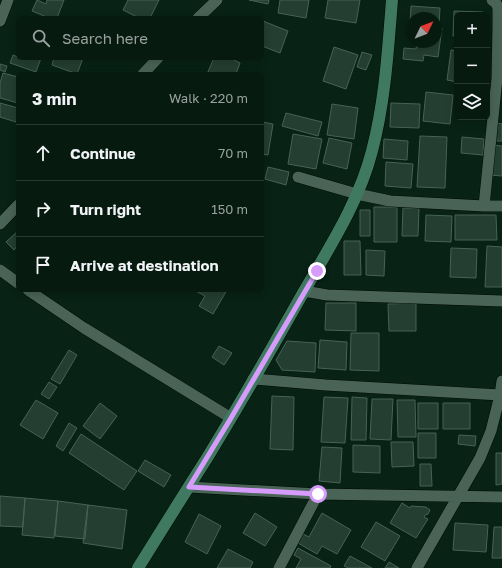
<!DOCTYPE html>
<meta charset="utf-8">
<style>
body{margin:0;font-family:"Golos Text",sans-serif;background:#0f2319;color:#f1f3f6}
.controls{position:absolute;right:12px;top:12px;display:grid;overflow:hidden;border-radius:6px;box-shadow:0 2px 10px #0003}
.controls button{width:36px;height:36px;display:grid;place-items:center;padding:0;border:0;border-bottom:1px solid #273830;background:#061a10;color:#f1f3f6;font:20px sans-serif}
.compass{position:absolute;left:406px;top:12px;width:36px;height:36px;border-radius:50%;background:#061a10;box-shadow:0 2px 10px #0003;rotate:47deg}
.stop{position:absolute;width:12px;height:12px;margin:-9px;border:3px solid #d59cfb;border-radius:50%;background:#fff}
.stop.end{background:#d59cfb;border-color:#fff;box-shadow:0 1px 4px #0008}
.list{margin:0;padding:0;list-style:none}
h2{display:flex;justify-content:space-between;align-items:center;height:52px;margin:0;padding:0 16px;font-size:17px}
h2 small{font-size:13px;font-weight:400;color:#98a19f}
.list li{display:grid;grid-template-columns:26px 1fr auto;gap:12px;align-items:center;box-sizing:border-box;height:56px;padding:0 16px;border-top:1px solid #273830}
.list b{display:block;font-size:15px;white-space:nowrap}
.list em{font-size:13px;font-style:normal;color:#98a19f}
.icon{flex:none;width:22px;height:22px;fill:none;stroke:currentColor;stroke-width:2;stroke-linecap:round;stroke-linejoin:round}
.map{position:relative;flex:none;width:502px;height:568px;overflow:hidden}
.search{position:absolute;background:#061a10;box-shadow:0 2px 10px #0003;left:16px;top:16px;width:248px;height:44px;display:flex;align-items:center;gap:10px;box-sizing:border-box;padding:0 14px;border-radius:6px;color:#98a19f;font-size:15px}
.panel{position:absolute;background:#061a10;box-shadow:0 2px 10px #0003;left:16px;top:72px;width:248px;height:220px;border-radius:6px}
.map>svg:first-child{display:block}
.building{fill:#243e31;stroke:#476354}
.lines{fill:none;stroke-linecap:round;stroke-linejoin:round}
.street-casing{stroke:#000b03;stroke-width:12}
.secondary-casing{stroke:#000b03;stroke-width:13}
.street{stroke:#496456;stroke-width:11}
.secondary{stroke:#3e7960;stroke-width:12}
.route{stroke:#d59cfb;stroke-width:5}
</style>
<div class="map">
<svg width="502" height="568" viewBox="0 0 502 568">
<rect width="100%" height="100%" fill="#082216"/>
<path class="building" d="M37 0 46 4 47 0H64L57 18H49L32 11Z
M128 0H159L150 18H139L123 10Z
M249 0H269L268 4Z
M280 0H309L306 18 278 13Z
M328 0H360L356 23 325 18Z
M411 6 440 8 439 25H436V18H412V23H410Z
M454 11 483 12V15H457V36H453Z
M263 21 288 31 280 53 262 46Z
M436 28H442L438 57 424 55 423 61 403 59 404 48 416 49 417 42H436Z
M334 47 358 55 346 89 323 81Z
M451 50 457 51V82L447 80Z
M362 52 372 55 366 70 357 67Z
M13 55 23 59V58H41L36 72 10 63Z
M54 58H83L77 74 52 65Z
M214 58H230L240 63 236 74H207Z
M0 64 7 66 5 72 0 70Z
M3 73 18 77V103L0 98V83Z
M426 92 453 95 450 124 423 121Z
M0 103 18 108V114L16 122 0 117Z
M391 103 420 104 419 128 390 127Z
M332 104 358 108 354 139 327 135Z
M286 113 322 122 318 136 282 126Z
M262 122 273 124 268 155 262 154Z
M497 123 502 124V141H496Z
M293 134 322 139 316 169 288 164Z
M420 136 447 137 445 188 417 187Z
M462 137 484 139 483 155 461 153Z
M329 138 352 143 347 169 323 163Z
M384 139 408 141 407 160 383 158Z
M494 145 502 146V176L490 175Z
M386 162 413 164 411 188 385 186Z
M268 167 289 172 286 185 265 179Z
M374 207H397V242H374Z
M403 208H419L418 236H402Z
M360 210H370V236H360Z
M426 215 452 216 451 242 425 241Z
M455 215H496L497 240H455Z
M18 231V245L14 250 6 242Z
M344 241H360L361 275H344Z
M487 246 502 247V287H485Z
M451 248 477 249 476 278 450 277Z
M366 250 385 251 384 276 366 275Z
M194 290H227L213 314 199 306 205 296Z
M326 303H356V331L325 330Z
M416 303V331H389L388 304Z
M351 333H379V371L350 370Z
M320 340 347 342 346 370 318 368Z
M287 341 316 343 315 372 282 370 276 360Z
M219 346 232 353 224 365 212 357Z
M69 350 77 355 60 384 51 379Z
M49 382 57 387 49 399 41 394Z
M272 396 294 397 293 450 270 449Z
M324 397 348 398 345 443 321 442Z
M352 397 367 398 366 440H351Z
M372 399H393L391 440 370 439Z
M36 400 58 413 43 439 20 425Z
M397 400H415L416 437H398Z
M100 403 117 416 100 439 83 426Z
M418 403H438V429H418Z
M443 403H470V429H443Z
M69 423 77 428 63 451 56 446Z
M418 433H436V458H418Z
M81 434 137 471 124 490 69 453Z
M459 435 476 436 475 446 458 444Z
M391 442H413L414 466 392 467Z
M353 445 380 446V473L353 472Z
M322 447 342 448 340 483 319 481Z
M496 453H502V484L496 485Z
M145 460 171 475 164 487 138 471Z
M420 464H431L432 486H420Z
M0 496 25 498 23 527 0 526Z
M25 498 58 501 54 538 22 535Z
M58 501 88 505 85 539 55 536Z
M402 503 410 508 411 506 426 507 430 510 428 514 425 515 424 517 428 519 416 538 390 523Z
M88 505 127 510 122 549 83 543Z
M255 513 277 527 265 546 243 533Z
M322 513 351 530 337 554 322 546 317 554 298 543 303 534 309 537Z
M199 514 221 526 207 554 185 542Z
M376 522 400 536 385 561 361 547Z
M455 523 488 525 486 552 453 550Z
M494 527H502V558H492Z
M298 548 331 566 330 568H296L301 559 294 555Z
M228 549 253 562 250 568H217Z
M350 556 372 568H348L344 566Z
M389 562 399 568H385Z"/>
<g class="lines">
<defs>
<path id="street" d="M198 18 217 0
M0 21 8 0
M143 74 158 58
M298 177 357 194 390 201 484 206H502
M484 206 497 78 498 25V8L496 3 492 0
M0 224 18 205
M0 270 18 283
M28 290 84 328 231 418
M304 291 327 295 502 301
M253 379 326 385 500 395
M189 487 318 494 502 497
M279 568 318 494
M417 568 480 458 491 431 500 395 502 381"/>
<path id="secondary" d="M138 568C161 531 184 494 207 458 240 404 272 348 303 293 329 248 359 202 372 151 385 102 388 50 392 0"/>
</defs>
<use href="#street" class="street-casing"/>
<use href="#secondary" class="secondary-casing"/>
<use href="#street" class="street"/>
<use href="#secondary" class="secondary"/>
</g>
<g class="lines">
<path class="route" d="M317 271 231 418 189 487 318 494"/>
</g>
</svg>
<div class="controls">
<button>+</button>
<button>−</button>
<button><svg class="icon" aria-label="layers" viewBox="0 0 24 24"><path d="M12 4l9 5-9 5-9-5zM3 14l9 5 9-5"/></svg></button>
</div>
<svg class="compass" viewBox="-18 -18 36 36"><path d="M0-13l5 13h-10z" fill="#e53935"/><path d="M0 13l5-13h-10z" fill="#98a19f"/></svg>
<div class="stop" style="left:318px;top:494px"></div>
<div class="stop end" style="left:317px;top:271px"></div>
<div class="search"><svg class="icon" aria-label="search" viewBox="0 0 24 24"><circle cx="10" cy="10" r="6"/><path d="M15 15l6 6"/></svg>Search here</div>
<section class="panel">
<h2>3 min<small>Walk · 220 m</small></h2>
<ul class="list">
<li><svg class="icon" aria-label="ahead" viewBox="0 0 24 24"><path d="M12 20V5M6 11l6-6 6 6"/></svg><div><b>Continue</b></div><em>70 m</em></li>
<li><svg class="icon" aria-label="right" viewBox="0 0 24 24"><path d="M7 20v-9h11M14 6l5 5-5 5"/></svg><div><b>Turn right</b></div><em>150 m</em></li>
<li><svg class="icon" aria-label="arrive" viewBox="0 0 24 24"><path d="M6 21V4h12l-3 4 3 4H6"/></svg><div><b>Arrive at destination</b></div></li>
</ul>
</section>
</div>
